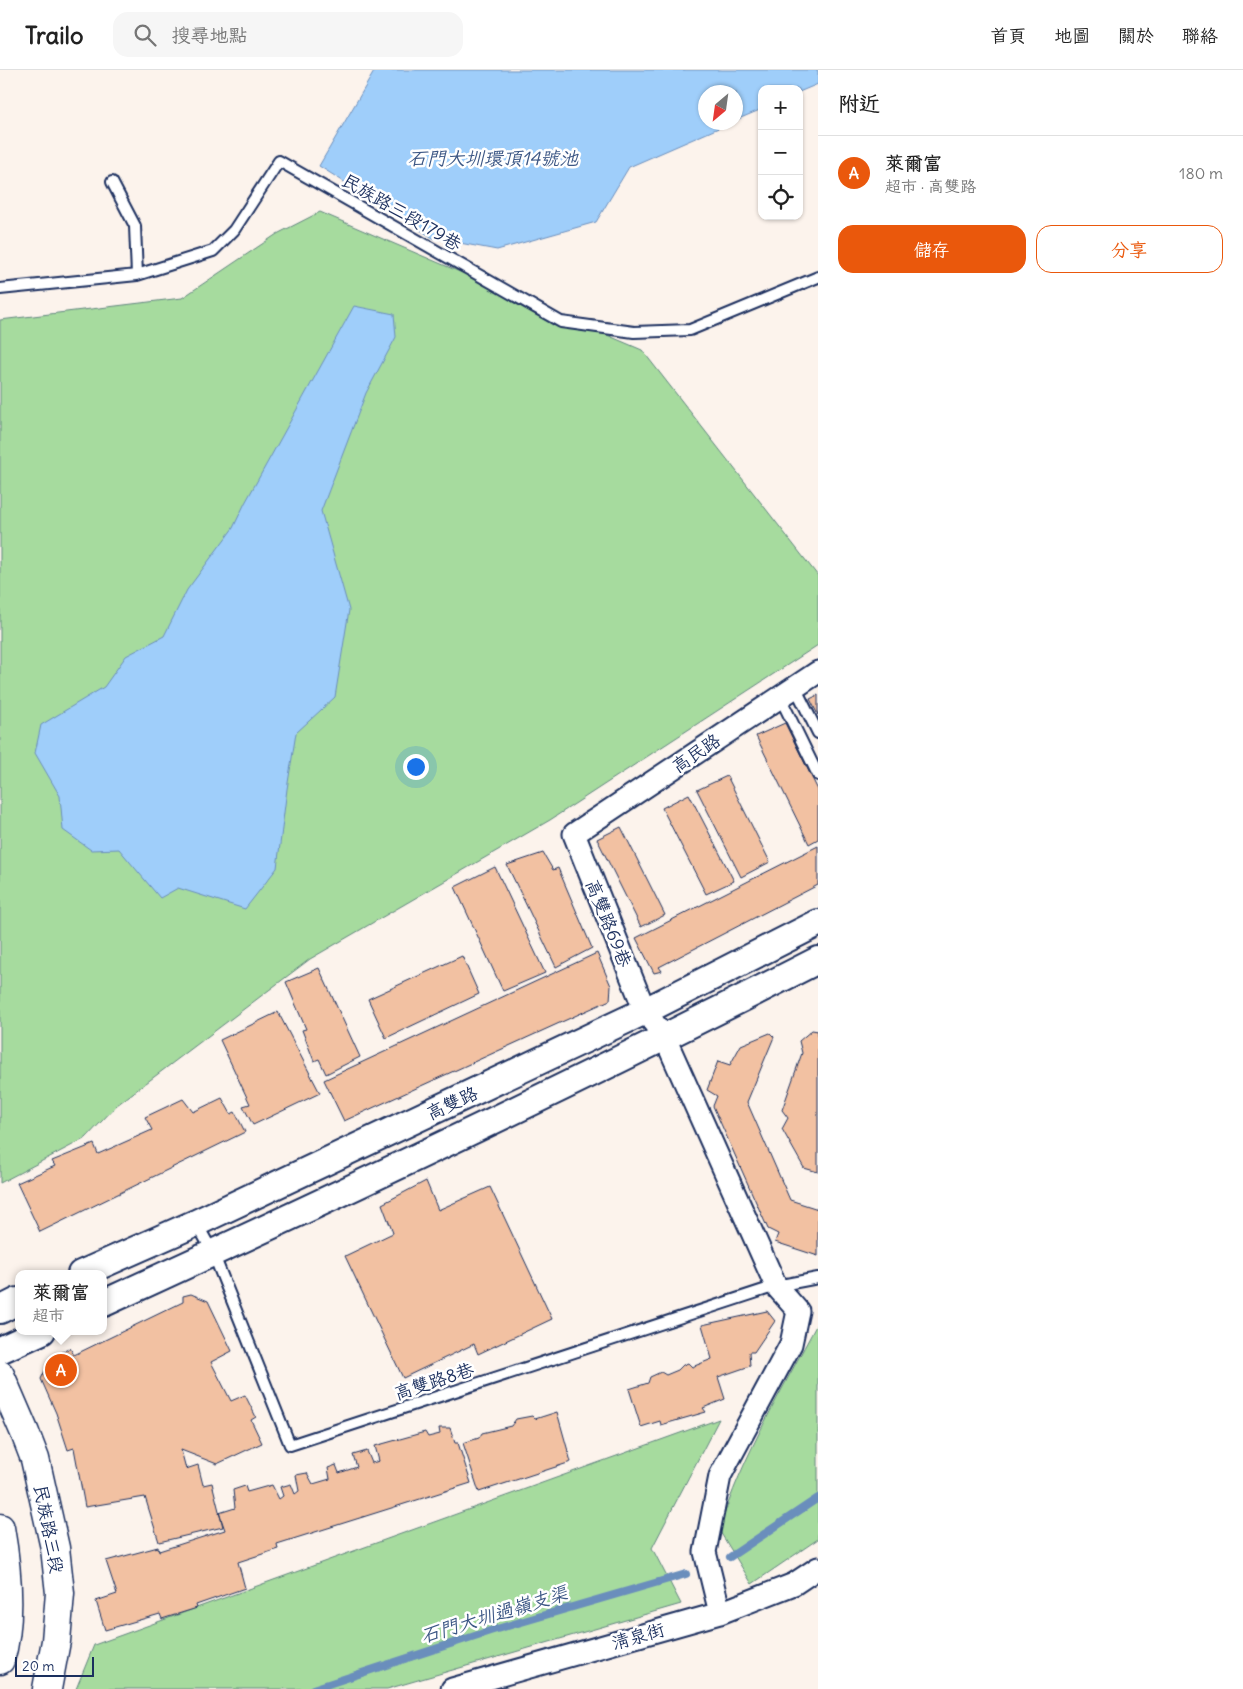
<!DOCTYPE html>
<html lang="zh-TW">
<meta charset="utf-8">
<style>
body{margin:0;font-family:Delius,"LXGW WenKai TC",sans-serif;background:#f6f6f6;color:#222}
.controls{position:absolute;right:15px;top:15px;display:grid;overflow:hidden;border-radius:10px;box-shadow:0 1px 4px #0004}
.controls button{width:45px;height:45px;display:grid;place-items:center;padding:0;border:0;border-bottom:1px solid #e0e0e0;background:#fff;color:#222;font:25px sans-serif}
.compass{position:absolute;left:698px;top:15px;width:45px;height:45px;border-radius:50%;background:#fff;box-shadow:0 1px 4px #0004;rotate:209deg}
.scale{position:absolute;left:15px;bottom:12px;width:79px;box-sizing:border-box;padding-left:5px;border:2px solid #1b2f5e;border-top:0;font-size:14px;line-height:18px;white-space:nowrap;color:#1b2f5e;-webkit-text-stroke:4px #fff;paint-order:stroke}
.you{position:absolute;left:415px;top:696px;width:18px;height:18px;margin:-12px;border:4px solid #fff;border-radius:50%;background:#1a73e8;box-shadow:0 0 0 8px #1a73e833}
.badge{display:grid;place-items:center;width:32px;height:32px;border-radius:50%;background:#ea580c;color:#fff;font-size:16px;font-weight:700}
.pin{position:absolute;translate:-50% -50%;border:2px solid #fff;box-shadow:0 1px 5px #0006}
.popup{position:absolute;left:15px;top:1200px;width:92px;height:65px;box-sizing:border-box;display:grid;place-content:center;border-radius:10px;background:#fff;filter:drop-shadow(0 1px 4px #0005);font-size:16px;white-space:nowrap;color:#767676}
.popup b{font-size:19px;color:#222}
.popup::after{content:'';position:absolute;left:50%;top:100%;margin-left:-10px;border:10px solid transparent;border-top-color:#fff}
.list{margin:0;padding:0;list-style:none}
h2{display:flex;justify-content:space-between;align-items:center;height:65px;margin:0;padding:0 20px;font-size:21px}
h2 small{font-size:16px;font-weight:400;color:#767676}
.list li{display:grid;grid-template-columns:32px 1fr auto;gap:15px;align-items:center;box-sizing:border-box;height:75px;padding:0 20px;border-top:1px solid #e0e0e0}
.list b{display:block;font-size:19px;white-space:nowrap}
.list p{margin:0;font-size:16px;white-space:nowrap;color:#767676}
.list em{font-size:16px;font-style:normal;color:#767676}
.actions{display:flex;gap:10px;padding:15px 20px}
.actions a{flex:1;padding:11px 0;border:1px solid #ea580c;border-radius:15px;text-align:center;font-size:18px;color:#ea580c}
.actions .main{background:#ea580c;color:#fff}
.icon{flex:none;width:28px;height:28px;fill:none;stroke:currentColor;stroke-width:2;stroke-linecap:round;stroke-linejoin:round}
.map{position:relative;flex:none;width:818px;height:1619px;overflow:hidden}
header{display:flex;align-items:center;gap:30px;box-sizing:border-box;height:70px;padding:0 25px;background:#fff;border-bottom:1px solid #e0e0e0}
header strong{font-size:24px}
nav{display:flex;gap:28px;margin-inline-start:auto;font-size:18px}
.search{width:350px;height:45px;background:#f6f6f6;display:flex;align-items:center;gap:12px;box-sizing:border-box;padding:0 18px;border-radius:15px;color:#767676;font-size:19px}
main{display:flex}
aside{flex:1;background:#fff}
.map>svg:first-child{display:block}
.green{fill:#a6db9e;stroke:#60857e}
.water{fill:#9fcefa;stroke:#6a8ebc}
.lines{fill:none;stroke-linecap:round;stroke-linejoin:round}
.stream{stroke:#6a8ebc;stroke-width:8}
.building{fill:#f2c1a2;stroke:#1b2f5e}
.service-casing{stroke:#1b2f5e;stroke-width:14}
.minor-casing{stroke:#1b2f5e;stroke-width:25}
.tertiary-casing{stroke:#1b2f5e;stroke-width:30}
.secondary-casing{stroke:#1b2f5e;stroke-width:31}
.service{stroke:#fff;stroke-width:10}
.minor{stroke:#fff;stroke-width:21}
.tertiary{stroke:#fff;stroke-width:26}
.secondary{stroke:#fff;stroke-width:28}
.labels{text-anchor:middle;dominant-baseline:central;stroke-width:5;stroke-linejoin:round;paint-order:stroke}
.street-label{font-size:18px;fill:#1b2f5e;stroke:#fff}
.water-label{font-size:19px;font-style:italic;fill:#3c5785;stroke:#fff}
</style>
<header>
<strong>Trailo</strong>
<div class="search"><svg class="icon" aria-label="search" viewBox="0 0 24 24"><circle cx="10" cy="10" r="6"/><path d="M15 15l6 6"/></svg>搜尋地點</div>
<nav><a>首頁</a><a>地圖</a><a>關於</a><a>聯絡</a></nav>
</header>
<main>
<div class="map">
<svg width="818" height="1619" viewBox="0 0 818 1619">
<rect width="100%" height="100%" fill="#fcf3ec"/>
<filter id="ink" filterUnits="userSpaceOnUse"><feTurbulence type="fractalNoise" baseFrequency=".02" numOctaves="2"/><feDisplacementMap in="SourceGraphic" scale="10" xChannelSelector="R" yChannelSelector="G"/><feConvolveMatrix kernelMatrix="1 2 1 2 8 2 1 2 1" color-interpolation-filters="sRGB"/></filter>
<g filter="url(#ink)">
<path class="green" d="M320 142 642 280 818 506V575L550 750 310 889 117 1035 86 1068 0 1113V250L182 228 277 164Z
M818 1252V1469L752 1514 719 1460C742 1387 782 1320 818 1252Z
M719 1349 652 1478 681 1534 387 1619H76L94 1575Z"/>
<path class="water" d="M375 0H818V14L799 22V19H762V39L736 50V22H706V52L730 53 629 97 596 152 497 180 433 168 319 96Z
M354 236 394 244 396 267 366 323 321 441 349 540 335 627 296 663 287 719 277 798 245 839 178 818 160 828 119 779 91 780 63 760 60 726 35 683 41 655 104 617 126 586 164 566 187 520 233 458 245 433Z"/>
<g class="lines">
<path class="stream" d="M730 1487 818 1428
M313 1619 490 1561 686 1504"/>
</g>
<path class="building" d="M818 625V645L810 629Z
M785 653 818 720V769L809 774 756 666Z
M727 706 770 792 741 807 697 720Z
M689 724 734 811 706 824 662 738Z
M621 757 665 845 641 857 597 769Z
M818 776V815L659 897 662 901 654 903 636 868Z
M543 783 553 800 558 798 592 878 556 897 507 795Z
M495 797 545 903 503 921 455 817Z
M597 883 611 916 610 930 344 1051 324 1010Z
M462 886 479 924 386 968 368 929Z
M319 898 360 987 326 1004 319 989 314 991 302 960 306 959 286 912Z
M278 942 320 1023 253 1055 243 1036 250 1034 220 970Z
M812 960 818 961V1102L804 1098 782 1059 788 1048 782 1040 802 983 799 971Z
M770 963 774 967 747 1032 790 1130 818 1139V1186L775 1172 778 1164 768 1159 713 1036 717 1026 707 1020 718 991 730 995 741 975Z
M222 1028 231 1044 235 1042 245 1062 40 1162 17 1113 55 1096 52 1091 94 1074 98 1084 152 1060 145 1047 183 1029 193 1042Z
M426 1111 438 1140 490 1117 552 1249 478 1284 474 1274 403 1308 345 1186 393 1163 382 1134Z
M191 1224 208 1231 232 1281 211 1292 231 1331 245 1325 256 1347 251 1350 262 1373 217 1394 181 1380 186 1399 198 1395 203 1415 212 1413 223 1457 159 1472 145 1427 85 1437 74 1378 68 1380 56 1343 41 1309 51 1288 70 1278 74 1285 183 1232V1226Z
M767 1241 775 1251 754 1282H749L750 1296 718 1307 725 1329 703 1338 706 1342 661 1355 660 1351 641 1357 629 1319 648 1313 650 1307 661 1302 666 1305 678 1300 683 1295 688 1293 692 1297 712 1289 702 1255Z
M557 1342 571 1392 479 1422 463 1373 479 1368 482 1363 511 1356 516 1349 532 1346 535 1349Z
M439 1358H450L455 1373H458L471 1413 277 1474 278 1479 238 1492 245 1518 196 1535 197 1538 162 1549 160 1544 105 1560 96 1531 117 1524 106 1491 158 1477 159 1481 225 1460 219 1443 235 1438 233 1420 245 1416 247 1422 272 1415 279 1429 283 1426 280 1417 291 1414 295 1424 299 1421 296 1405 307 1403 313 1414 330 1409 328 1398 336 1395 339 1403 357 1397 353 1385 367 1381 372 1393 379 1391 375 1376 425 1362 428 1367 440 1364Z"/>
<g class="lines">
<defs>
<path id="service" d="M112 112 135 156 137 205
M0 219 137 205 213 181 234 160 279 91 561 252 634 262 690 260 818 207
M795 617 818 663
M780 627 818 705
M197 1154 213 1183 290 1375 776 1216 818 1208"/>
<path id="minor" d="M720 1543 705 1482 720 1406 791 1274 798 1241 776 1216 665 968 645 941 574 764 818 602
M452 1619 720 1543 794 1514 818 1498"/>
<path id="tertiary" d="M81 1204 196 1153 645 941 818 853
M104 1233C344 1123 583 1010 818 890
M0 1240 18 1231
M0 1280 42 1261"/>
<path id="secondary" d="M0 1305 25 1363 35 1389 55 1478 60 1523 56 1571 47 1619
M0 1458C7 1498 12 1550 0 1590"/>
</defs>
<use href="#service" class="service-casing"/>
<use href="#minor" class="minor-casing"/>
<use href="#tertiary" class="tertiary-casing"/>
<use href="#secondary" class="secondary-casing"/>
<use href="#service" class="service"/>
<use href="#minor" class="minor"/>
<use href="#tertiary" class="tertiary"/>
<use href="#secondary" class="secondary"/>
</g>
</g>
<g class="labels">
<g class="street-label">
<text transform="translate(402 142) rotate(30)">民族路三段179巷</text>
<text transform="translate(696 683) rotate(-34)">高民路</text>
<text transform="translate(609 853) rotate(68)">高雙路69巷</text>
<text transform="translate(452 1033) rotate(-25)">高雙路</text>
<text transform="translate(434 1311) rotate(-18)">高雙路8巷</text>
<text transform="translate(49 1459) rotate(79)">民族路三段</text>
<text transform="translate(638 1566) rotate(-16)">清泉街</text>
</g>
<g class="water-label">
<text x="493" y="88">石門大圳環頂14號池</text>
<text transform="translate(494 1544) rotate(-17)">石門大圳過嶺支渠</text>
</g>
</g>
</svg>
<div class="controls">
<button>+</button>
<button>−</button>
<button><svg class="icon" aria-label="locate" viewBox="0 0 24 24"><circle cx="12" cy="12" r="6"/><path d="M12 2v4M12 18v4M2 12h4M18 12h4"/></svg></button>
</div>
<svg class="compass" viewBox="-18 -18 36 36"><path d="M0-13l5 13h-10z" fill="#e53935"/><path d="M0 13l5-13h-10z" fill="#767676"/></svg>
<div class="scale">20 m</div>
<div class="you"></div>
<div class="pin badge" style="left:61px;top:1300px">A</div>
<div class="popup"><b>萊爾富</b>超市</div>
</div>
<aside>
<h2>附近<small></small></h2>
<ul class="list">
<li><span class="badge">A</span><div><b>萊爾富</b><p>超市 · 高雙路</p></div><em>180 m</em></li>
</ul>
<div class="actions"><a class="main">儲存</a><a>分享</a></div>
</aside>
</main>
